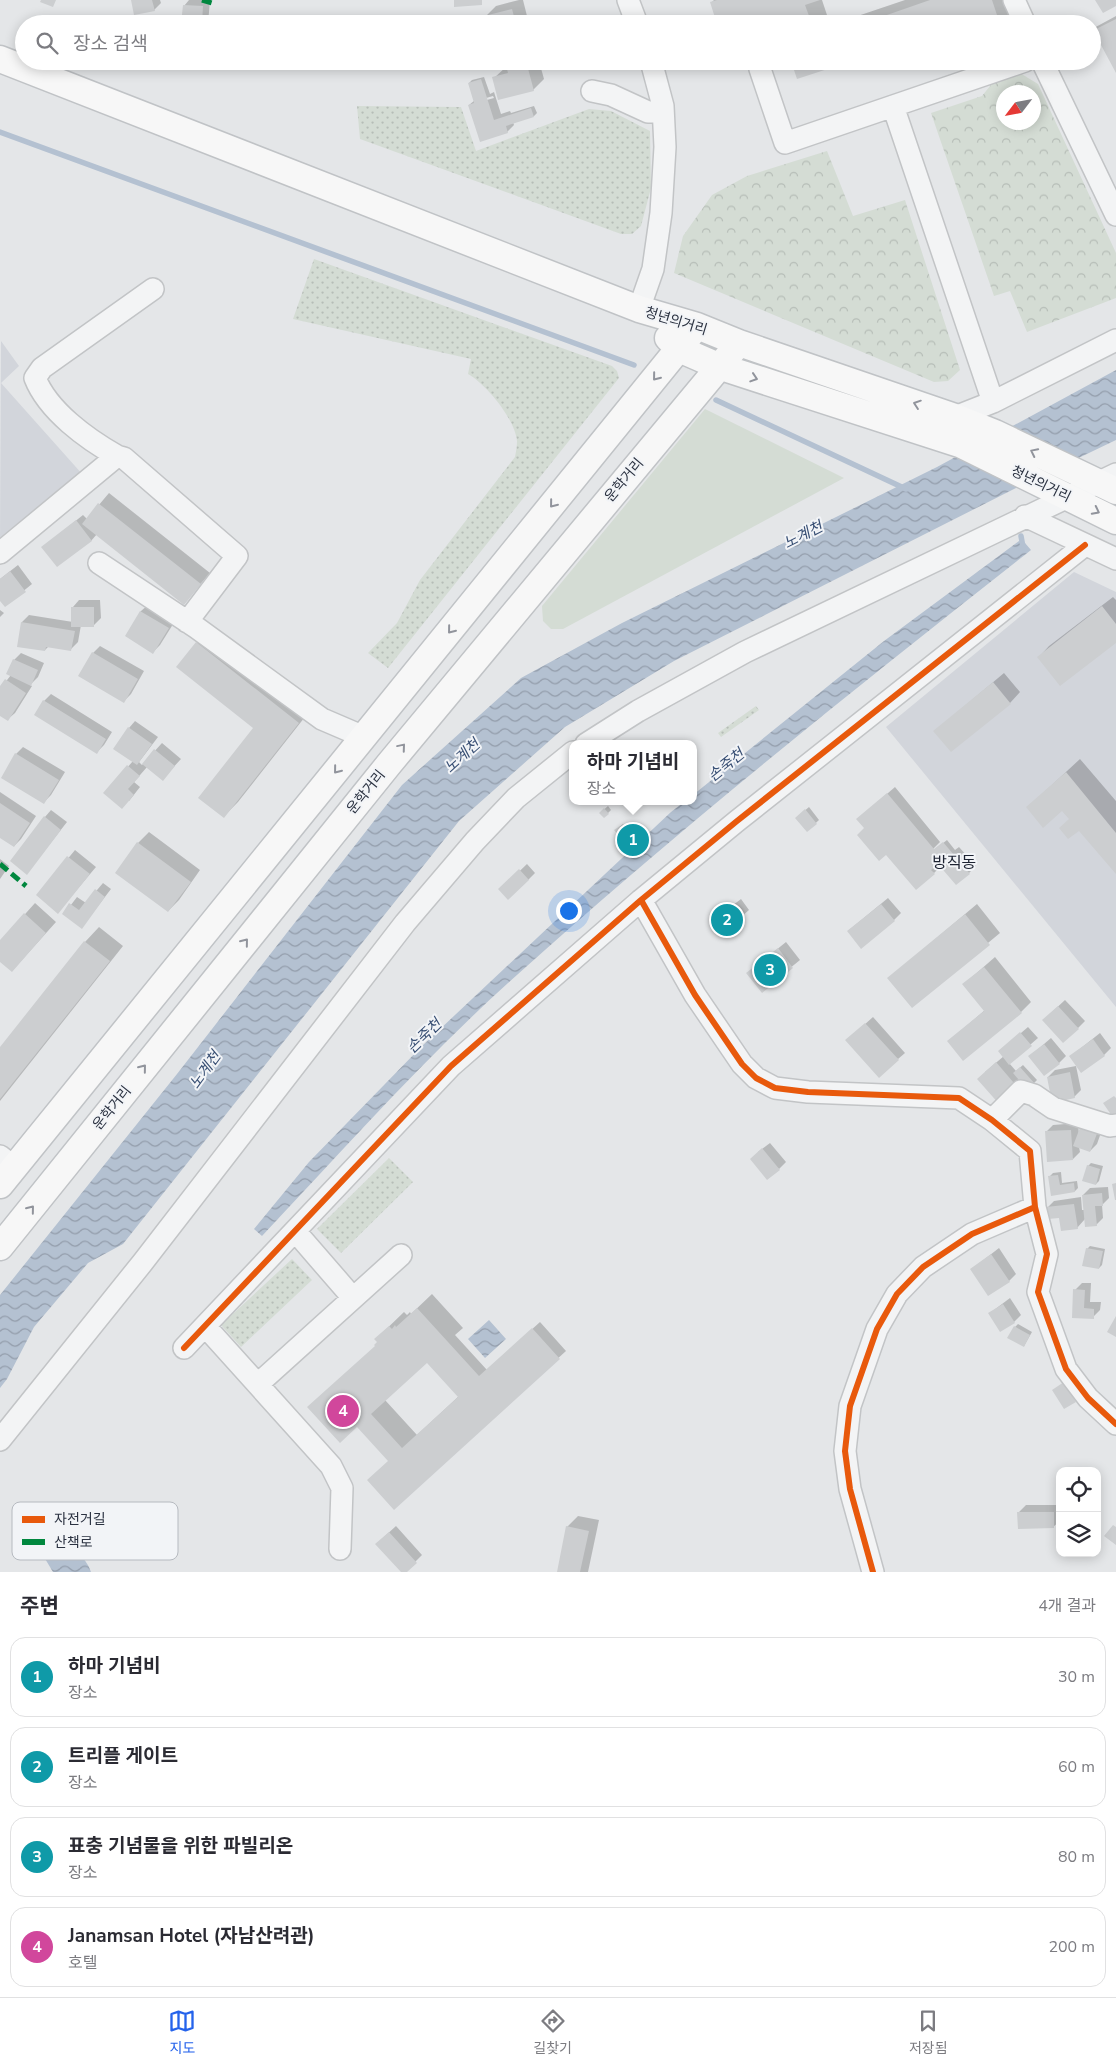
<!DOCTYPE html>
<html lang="ko">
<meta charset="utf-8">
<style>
body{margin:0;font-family:"Nunito Sans","Noto Sans KR",sans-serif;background:#f2f2f3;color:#2b2b33}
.controls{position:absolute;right:15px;bottom:15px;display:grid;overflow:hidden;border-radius:10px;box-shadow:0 2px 12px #0003}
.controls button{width:45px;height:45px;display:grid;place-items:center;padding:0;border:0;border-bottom:1px solid #e1e1e2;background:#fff;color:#2b2b33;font:25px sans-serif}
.compass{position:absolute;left:996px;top:85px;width:45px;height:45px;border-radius:50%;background:#fff;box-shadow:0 2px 12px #0003;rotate:238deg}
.you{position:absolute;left:568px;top:910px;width:18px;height:18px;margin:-12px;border:4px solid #fff;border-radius:50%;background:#1a73e8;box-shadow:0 0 0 8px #1a73e833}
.badge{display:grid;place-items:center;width:32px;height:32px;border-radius:50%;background:#2563eb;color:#fff;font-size:16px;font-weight:700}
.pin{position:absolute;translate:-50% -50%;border:2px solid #fff;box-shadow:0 1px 5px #0006}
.popup{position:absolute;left:569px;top:740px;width:128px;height:65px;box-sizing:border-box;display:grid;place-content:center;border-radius:10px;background:#fff;filter:drop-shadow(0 1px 4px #0005);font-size:16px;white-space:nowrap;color:#7c7c81}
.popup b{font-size:19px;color:#2b2b33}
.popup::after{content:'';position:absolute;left:50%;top:100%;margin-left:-10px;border:10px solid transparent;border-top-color:#fff}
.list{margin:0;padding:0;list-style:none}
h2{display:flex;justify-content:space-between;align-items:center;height:65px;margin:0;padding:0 20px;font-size:21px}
h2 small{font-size:16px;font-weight:400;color:#7c7c81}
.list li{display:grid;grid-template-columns:32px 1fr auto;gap:15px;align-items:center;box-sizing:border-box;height:80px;margin:0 10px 10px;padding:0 10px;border:1px solid #e1e1e2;border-radius:15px}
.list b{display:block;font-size:19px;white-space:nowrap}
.list p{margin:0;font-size:16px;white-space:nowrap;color:#7c7c81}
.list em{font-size:16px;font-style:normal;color:#7c7c81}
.icon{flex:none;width:28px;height:28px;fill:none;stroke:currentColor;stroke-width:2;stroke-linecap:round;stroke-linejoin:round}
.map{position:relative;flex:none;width:1116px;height:1572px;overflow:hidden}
.search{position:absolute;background:#fff;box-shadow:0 2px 12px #0003;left:15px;right:15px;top:15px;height:55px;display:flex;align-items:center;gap:12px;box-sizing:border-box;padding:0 18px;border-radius:28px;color:#7c7c81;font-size:19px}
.sheet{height:425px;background:#fff}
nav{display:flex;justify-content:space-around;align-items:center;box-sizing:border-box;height:70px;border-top:1px solid #e1e1e2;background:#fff;font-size:14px;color:#7c7c81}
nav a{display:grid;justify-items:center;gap:2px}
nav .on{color:#2563eb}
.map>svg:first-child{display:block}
.built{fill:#d2d5db}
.grass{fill:url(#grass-dots)}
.forest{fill:url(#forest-crowns);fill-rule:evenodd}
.park{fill:#d4dcd4}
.water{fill:url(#water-waves)}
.shadow{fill:#0003;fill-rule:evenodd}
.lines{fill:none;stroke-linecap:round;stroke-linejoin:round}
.stream{stroke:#b4c1d1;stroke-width:5.5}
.building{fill:#ccced0;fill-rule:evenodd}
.minor-casing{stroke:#c2c4c6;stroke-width:24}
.major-casing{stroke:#c0c3c6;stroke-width:29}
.minor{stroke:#f3f4f5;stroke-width:21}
.major{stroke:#f7f7f7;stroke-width:26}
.quiet{stroke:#00873e;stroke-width:5;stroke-dasharray:10 5;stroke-linecap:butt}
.cycleway-casing{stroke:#f2f4f7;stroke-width:9}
.cycleway{stroke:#e8590c;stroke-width:6}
.oneway{stroke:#91949c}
.labels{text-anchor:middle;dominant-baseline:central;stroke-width:4;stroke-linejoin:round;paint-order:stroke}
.street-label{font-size:14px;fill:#2b3241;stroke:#f2f4f7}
.water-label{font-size:15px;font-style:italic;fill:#374e73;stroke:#f2f4f7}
.quarter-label{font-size:16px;fill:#1d2332;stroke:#f2f4f7}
.key{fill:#f2f4f7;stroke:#b6bac0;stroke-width:1}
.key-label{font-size:14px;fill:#2b3241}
</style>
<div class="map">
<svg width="1116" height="1572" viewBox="0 0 1116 1572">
<defs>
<pattern id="grass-dots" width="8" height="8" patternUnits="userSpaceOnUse" patternTransform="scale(1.25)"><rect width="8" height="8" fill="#d4dcd4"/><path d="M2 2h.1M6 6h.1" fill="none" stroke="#b6bdb7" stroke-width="1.8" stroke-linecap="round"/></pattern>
<pattern id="forest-crowns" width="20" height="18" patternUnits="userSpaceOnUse" patternTransform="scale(1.25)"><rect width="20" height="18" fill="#d4dcd4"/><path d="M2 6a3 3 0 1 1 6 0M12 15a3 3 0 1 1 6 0" fill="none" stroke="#b6bdb7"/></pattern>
<pattern id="water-waves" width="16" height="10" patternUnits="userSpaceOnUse" patternTransform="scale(1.25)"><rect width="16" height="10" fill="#b4c1d1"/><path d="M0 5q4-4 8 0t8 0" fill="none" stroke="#939dab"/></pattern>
</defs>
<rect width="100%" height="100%" fill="#e4e6e8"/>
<path class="built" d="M1 341 19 366 1 383 83 475 0 543Z
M1074 572 1116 592V1007L886 727Z"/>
<path class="grass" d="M357 106 461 107 476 151 589 109 611 111 650 131 651 188 641 226 632 234H621L360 139Z
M314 259 612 366 617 371 619 378 388 668 368 653 397 623 420 580 515 457C516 452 517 446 517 441 515 419 486 384 468 374L471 359 293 319Z
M756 706 759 710 721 737 718 733Z
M389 1158 413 1182 341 1253 317 1229Z
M292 1259 312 1280 241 1347 221 1325Z"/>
<path class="forest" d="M1020 73 1038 84 1116 253V298L1027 332 1010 291 994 296 931 113 982 96 994 81ZM1004 92H1034V122H1004Z
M827 151 853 216 905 200 960 370 948 381 934 382 674 273 683 236 712 195 747 176Z"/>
<path class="park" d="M705 409 844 478 563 629H551L543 621 542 606Z"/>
<path class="water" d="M1116 370V440L1012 490 674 661 565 727 459 821 123 1244 88 1263 34 1327 7 1379 0 1388V1295L177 1074 402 785 521 678 622 623 937 467Z
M1019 541 1025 543 1031 550C853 690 676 831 508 983 421 1062 343 1150 262 1236L254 1229 309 1162 422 1046 671 812 685 801H693V795L884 641Z
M489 1320 506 1339 485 1358 468 1339Z
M58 1543C73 1547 86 1557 91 1572H53L44 1557 49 1549Z"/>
<path class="shadow" d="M132 0H160L161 3 154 10Z
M189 0H210L208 24H183L184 6Z
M519 0H523L529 24H487L485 17 496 6Z
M714 0H822L830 24H780L776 14 711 3Z
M905 0H1006L1014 24H834Z
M1116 16V70L1107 41 1092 48V29Z
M506 61H539L544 79 533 90 494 78 507 66Z
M979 61H996L981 66Z
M484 77 490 94 494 92 501 114 510 111 511 113 534 106 537 113 534 116 513 122 514 125 507 132 469 105 475 100 469 83 472 80ZM493 96 494 98 476 103V101Z
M109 493 210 573 184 603 97 534 91 541 43 547 83 515 87 519Z
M18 565 32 584 5 606 0 599V579Z
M1113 597 1116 600V642L1039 657 1049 646Z
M79 600H100L101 618 94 625H81L78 642 71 649 49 646 45 650 19 646 22 622 29 615 73 622V607Z
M148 605 175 621 160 645 153 652 126 636 141 611Z
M0 610 4 613 0 617Z
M211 629 312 708 238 802 224 816 255 728 197 643Z
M100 646 144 671 131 694 124 701 93 653Z
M21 653 44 663 38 677 30 685 32 686 15 713 8 719 0 714V689L11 675 8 674 14 660Z
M1004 673 1020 692 1010 703 935 731Z
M51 694 112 732 104 745 97 752 44 701Z
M135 721 158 737 139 762 142 765 162 743 181 759 169 772 147 767 134 782 140 787 129 801 105 793 133 761 129 728Z
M23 747 65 772 51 795 44 802 16 754Z
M1080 759 1116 801V872L1062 810 1028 807Z
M895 787 940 842 932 850 933 851 947 840 955 850 959 847 976 866 969 873 941 866 934 873 865 828 858 819Z
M0 792 36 816 21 839 14 846 0 837Z
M608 806 611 810 604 817 600 813Z
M809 807 819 820 807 831 796 818Z
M51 810 67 822 27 873 45 817Z
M623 824 627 828 620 835 616 830Z
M149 832 200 870 179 900 168 911 138 843Z
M75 850 96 867 58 912 38 895Z
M0 859 9 866 0 879Z
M527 864 535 873 528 880 500 890Z
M103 883 111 889 82 927 64 914 77 897 86 903Z
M888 898 901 913 894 920 848 931Z
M741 899 749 910 742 916 720 915Z
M35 903 56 922 12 971 0 960V942Z
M977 904 1000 933 912 1006 889 978Z
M99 927 123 946 0 1101V1049L85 942Z
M786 942 800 960 762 991 748 973Z
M995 957 1031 1002 1021 1012 949 1041 985 1010 964 984Z
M1065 1000 1085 1021 1078 1028 1051 1013Z
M873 1017 905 1053 898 1059 854 1034Z
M1028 1027 1038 1038 1009 1063 1016 1071 1023 1065 1037 1080 1028 1089 1018 1088 985 1072 1004 1056 1007 1045Z
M1100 1033 1111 1048 1104 1055 1071 1056Z
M1051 1038 1066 1056 1059 1063 1030 1056Z
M1076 1066 1081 1090 1074 1097 1048 1077 1055 1070Z
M1078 1123 1079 1135 1104 1124 1097 1144 1090 1151 1079 1147 1080 1152 1073 1159 1046 1132 1053 1125Z
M770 1143 786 1162 779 1169 758 1152Z
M1091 1163 1103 1166 1099 1181 1096 1184 1088 1166Z
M1061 1172 1062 1183 1077 1181 1078 1188 1075 1191 1052 1194 1050 1176 1053 1173Z
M1108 1187 1109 1198 1102 1205 1103 1218 1096 1225 1085 1219 1077 1228 1047 1208 1054 1201 1081 1197 1082 1210H1085L1083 1195 1090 1188Z
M1090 1246 1105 1249 1102 1265 1099 1268 1087 1249Z
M999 1248 1016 1274 1009 1281 972 1269Z
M1082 1283H1091L1090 1302H1101L1100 1310 1093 1317 1073 1316 1075 1290Z
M432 1294 463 1328 455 1335 487 1370 540 1322 566 1351 394 1508 389 1460 357 1425 378 1342 376 1339 404 1312 407 1315 410 1312 411 1314ZM428 1361 459 1396 417 1435 385 1400Z
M1010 1298 1021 1315 1014 1322 990 1313Z
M1018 1324 1032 1332 1024 1346 1015 1327Z
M1026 1505H1060V1521L1053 1527 1019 1512Z
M578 1516 599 1520 588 1572H558L567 1527Z
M396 1526 422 1555 405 1572H402L384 1537Z"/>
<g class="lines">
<path class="stream" d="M0 132 634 365
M716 400 906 489
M1021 549 1023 547 1021 536"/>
</g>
<path class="building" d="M41 0H56L53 7 40 2Z
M131 0H152L155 11 134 15Z
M454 0H482V5L454 7Z
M717 0H820L805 5 812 24H778L776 15 751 24H717L710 2Z
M930 0H992L1000 24H861Z
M1095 0H1116V6L1103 13Z
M183 5 203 6 202 24H181Z
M512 9 516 24H486L484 16Z
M1116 19V73L1101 45 1092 50V31Z
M505 61H526L534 91 498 100 492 77 508 73Z
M791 61H849V62L797 79Z
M481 79 494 120 531 108 534 117 506 126 508 133 480 142 468 105 474 103 468 83Z
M98 503 201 584 184 605 82 524Z
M76 520 92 541 57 567 41 547Z
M10 571 26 592 5 607 0 601V579Z
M1102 606 1116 624V643L1060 686 1037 657Z
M71 607H94V627H71Z
M140 611 169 628 153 654 125 636Z
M21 622 75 631 71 651 46 647 45 651 17 647Z
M196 642 299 723 224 818 198 798 253 728 176 667Z
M92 652 138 679 124 703 78 676Z
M13 659 38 670 31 686 6 674Z
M5 679 26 693 8 721 0 716V686Z
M993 682 1011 704 951 752 933 731Z
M43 700 106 739 97 754 34 715Z
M128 727 152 744 137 765 113 749Z
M154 749 175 766 163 781 142 764Z
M15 753 59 780 44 804 1 778Z
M127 765 140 776 128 789 134 795 122 809 103 793Z
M1066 772 1116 833V874L1079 831 1068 839 1059 828 1069 819 1062 811 1043 828 1026 807Z
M887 793 934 849 943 842 970 874 956 885 938 864 931 870 935 874 916 890 886 855 879 861 857 835 864 828 856 819Z
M0 803 30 823 14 847 0 838Z
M604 808 609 814 604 818 599 813Z
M805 809 817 824 807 832 795 818Z
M44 816 61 830 27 875 10 861Z
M620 826 625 832 619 836 614 830Z
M137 842 191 882 168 912 115 873Z
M67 856 90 874 58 914 36 895Z
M519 869 529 880 508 900 498 889Z
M95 889 105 897 82 929 62 914 69 903 79 910Z
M881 904 895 921 861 949 847 931Z
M733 905 743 917 721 934 712 922Z
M24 913 46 933 12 972 0 962V940Z
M965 914 990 945 912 1008 887 978Z
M84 941 110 961 0 1099V1047Z
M778 948 793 968 762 993 746 973Z
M984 967 1022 1013 963 1061 947 1041 984 1011 962 984Z
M1058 1006 1079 1029 1063 1043 1042 1020Z
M865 1023 899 1060 879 1078 845 1040Z
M1020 1032 1032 1046 1009 1065 998 1051Z
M1093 1039 1105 1056 1081 1073 1069 1056Z
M1044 1044 1060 1064 1044 1076 1028 1056Z
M996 1062 1019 1089 1000 1105 977 1079Z
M1020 1067 1035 1084 1028 1091 1013 1073Z
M1070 1072 1075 1098 1052 1103 1047 1077Z
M1114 1096 1116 1098V1122L1103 1103Z
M1081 1125 1098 1131 1090 1152 1073 1146Z
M1071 1130 1073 1160 1047 1162 1045 1131Z
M762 1148 780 1170 767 1180 750 1159Z
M1087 1165 1100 1169 1096 1185 1082 1181Z
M1058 1175 1060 1185 1074 1183 1075 1192 1051 1196 1048 1176Z
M1116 1183V1200H1115L1112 1184Z
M1102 1193 1103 1206H1095L1097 1226 1085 1227 1082 1195Z
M1074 1204 1078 1229 1061 1231 1059 1218 1048 1219 1046 1207Z
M1086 1248 1103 1251 1099 1269 1082 1266Z
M991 1254 1010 1282 988 1296 970 1269Z
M1073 1289 1085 1290 1084 1308 1094 1309V1319L1072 1318Z
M1003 1304 1015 1323 1000 1332 988 1313Z
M417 1308 479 1376 532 1328 560 1359 394 1510 367 1480 388 1461 357 1427 340 1443 307 1407 375 1346 374 1345 377 1342 374 1339 389 1326 392 1329 395 1325 396 1327ZM427 1363 458 1397 402 1448 371 1414Z
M1116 1316V1337L1107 1332Z
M1014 1326 1030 1335 1024 1347 1007 1338Z
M1064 1382 1076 1402 1064 1409 1052 1390Z
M1017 1512H1054V1528L1018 1529Z
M1113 1525 1116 1527V1545L1104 1536Z
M566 1526 589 1531 580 1572H557Z
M389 1532 417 1563 407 1572H401L375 1544Z"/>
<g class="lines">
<defs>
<path id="minor" d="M628 0 637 24
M1014 0 1025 24
M1042 61 1116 215
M760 69 785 143 1025 61
M592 91 611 95 648 112H663
M893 106 993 402
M639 309 653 269 661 213 665 147 663 106 651 61
M955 417 993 402 1116 340
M117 456C87 439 48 411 35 378L42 368 153 289
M1025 516 1116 559
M0 553 117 456 124 458 237 556 187 622
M99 563 197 628 322 719 364 737
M586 744 638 711 745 652 1116 474
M641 900 695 995 742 1064 756 1078 775 1088 808 1092 959 1098 992 1120 1030 1151 1035 1207 1047 1254 1038 1292 1066 1369 1088 1398 1116 1424
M992 1120 1021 1091 1034 1095 1053 1108 1110 1126 1116 1125
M0 1156 14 1167
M295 1231 353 1298
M205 1326 331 1466 342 1488 340 1549
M184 1348 451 1066 641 900 737 821 1085 545
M258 1384 401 1255
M0 1440 143 1262 405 923 475 841 516 798 573 752
M873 1572 850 1489 845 1451 850 1406 877 1329 897 1294 923 1267 972 1234 1035 1207"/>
<path id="major" d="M0 59 639 309 697 326 739 343 955 417 995 433 1116 491
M668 338 679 349 718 366 962 445 1116 521
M0 1185 697 326
M0 1247 389 764 739 343"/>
</defs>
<use href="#minor" class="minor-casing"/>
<use href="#major" class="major-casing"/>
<use href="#minor" class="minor"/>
<use href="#major" class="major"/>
<path class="quiet" d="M202 0 215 4
M0 864 26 886"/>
<defs>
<path id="cycleway" d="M641 900 695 995 742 1064 756 1078 775 1088 808 1092 959 1098 992 1120 1030 1151 1035 1207 1047 1254 1038 1292 1066 1369 1088 1398 1116 1424
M184 1348 451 1066 641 900 737 821 1085 545
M873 1572 850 1489 845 1451 850 1406 877 1329 897 1294 923 1267 972 1234 1035 1207"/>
</defs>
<use href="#cycleway" class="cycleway-casing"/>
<use href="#cycleway" class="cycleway"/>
</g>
<defs><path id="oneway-chevron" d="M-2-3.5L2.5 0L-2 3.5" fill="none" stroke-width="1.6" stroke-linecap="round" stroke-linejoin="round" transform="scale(1.25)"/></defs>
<g class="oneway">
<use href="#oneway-chevron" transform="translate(656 377) rotate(129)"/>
<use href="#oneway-chevron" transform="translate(754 378) rotate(18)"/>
<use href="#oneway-chevron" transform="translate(917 404) rotate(-161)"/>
<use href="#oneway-chevron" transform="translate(1034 452) rotate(-154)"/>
<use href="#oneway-chevron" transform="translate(553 504) rotate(129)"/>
<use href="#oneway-chevron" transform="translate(1096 511) rotate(27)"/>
<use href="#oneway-chevron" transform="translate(451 630) rotate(129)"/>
<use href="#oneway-chevron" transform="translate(402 747) rotate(-50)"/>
<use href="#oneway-chevron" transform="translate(337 770) rotate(129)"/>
<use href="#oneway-chevron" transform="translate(245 942) rotate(-51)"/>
<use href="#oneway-chevron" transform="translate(143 1068) rotate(-51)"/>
<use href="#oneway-chevron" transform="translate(31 1209) rotate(-51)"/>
</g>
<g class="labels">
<g class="street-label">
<text transform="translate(676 321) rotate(17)">청년의거리</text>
<text transform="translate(624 480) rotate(-50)">운학거리</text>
<text transform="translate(1041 484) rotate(26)">청년의거리</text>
<text transform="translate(366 792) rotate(-51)">운학거리</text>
<text transform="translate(112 1108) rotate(-51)">운학거리</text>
</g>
<g class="water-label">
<text transform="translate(803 535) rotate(-27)">노계천</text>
<text transform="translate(462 756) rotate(-42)">노계천</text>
<text transform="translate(726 765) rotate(-39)">손죽천</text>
<text transform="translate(424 1036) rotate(-44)">손죽천</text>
<text transform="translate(205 1070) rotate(-54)">노계천</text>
</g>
<g class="quarter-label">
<text x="954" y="863">방직동</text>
</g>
</g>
<rect x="12" y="1502" width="166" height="58" rx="8" class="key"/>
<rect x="22" y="1516" width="23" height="7" fill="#e8590c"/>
<rect x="22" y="1539" width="23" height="6" fill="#00873e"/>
<g class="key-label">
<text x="54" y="1524">자전거길</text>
<text x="54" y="1547">산책로</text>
</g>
</svg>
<div class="controls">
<button><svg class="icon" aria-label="locate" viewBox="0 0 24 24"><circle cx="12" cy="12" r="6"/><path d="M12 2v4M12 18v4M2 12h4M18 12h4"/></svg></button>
<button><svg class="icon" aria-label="layers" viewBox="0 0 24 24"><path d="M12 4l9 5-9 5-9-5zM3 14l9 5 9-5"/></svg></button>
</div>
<svg class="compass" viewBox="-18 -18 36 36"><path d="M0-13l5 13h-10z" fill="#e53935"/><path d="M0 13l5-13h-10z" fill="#7c7c81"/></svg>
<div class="you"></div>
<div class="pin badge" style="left:633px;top:840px;background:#0f9aa8">1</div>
<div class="popup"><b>하마 기념비</b>장소</div>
<div class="pin badge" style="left:727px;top:920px;background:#0f9aa8">2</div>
<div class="pin badge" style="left:770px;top:970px;background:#0f9aa8">3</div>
<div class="pin badge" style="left:343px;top:1411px;background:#d1479c">4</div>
<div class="search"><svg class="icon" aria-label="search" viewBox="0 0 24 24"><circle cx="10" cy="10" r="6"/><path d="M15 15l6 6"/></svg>장소 검색</div>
</div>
<section class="sheet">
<h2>주변<small>4개 결과</small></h2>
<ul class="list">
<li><span class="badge" style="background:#0f9aa8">1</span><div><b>하마 기념비</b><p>장소</p></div><em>30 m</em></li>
<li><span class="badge" style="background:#0f9aa8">2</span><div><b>트리플 게이트</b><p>장소</p></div><em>60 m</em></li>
<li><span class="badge" style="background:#0f9aa8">3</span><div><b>표충 기념물을 위한 파빌리온</b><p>장소</p></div><em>80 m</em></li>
<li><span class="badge" style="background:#d1479c">4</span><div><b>Janamsan Hotel (자남산려관)</b><p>호텔</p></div><em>200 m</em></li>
</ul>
</section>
<nav>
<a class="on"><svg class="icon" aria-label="map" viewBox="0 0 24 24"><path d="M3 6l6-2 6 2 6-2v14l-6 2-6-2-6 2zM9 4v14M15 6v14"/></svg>지도</a>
<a><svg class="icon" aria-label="directions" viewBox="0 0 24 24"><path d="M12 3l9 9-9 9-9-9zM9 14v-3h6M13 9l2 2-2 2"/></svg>길찾기</a>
<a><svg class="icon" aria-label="saved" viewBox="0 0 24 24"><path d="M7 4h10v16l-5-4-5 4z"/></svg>저장됨</a>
</nav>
